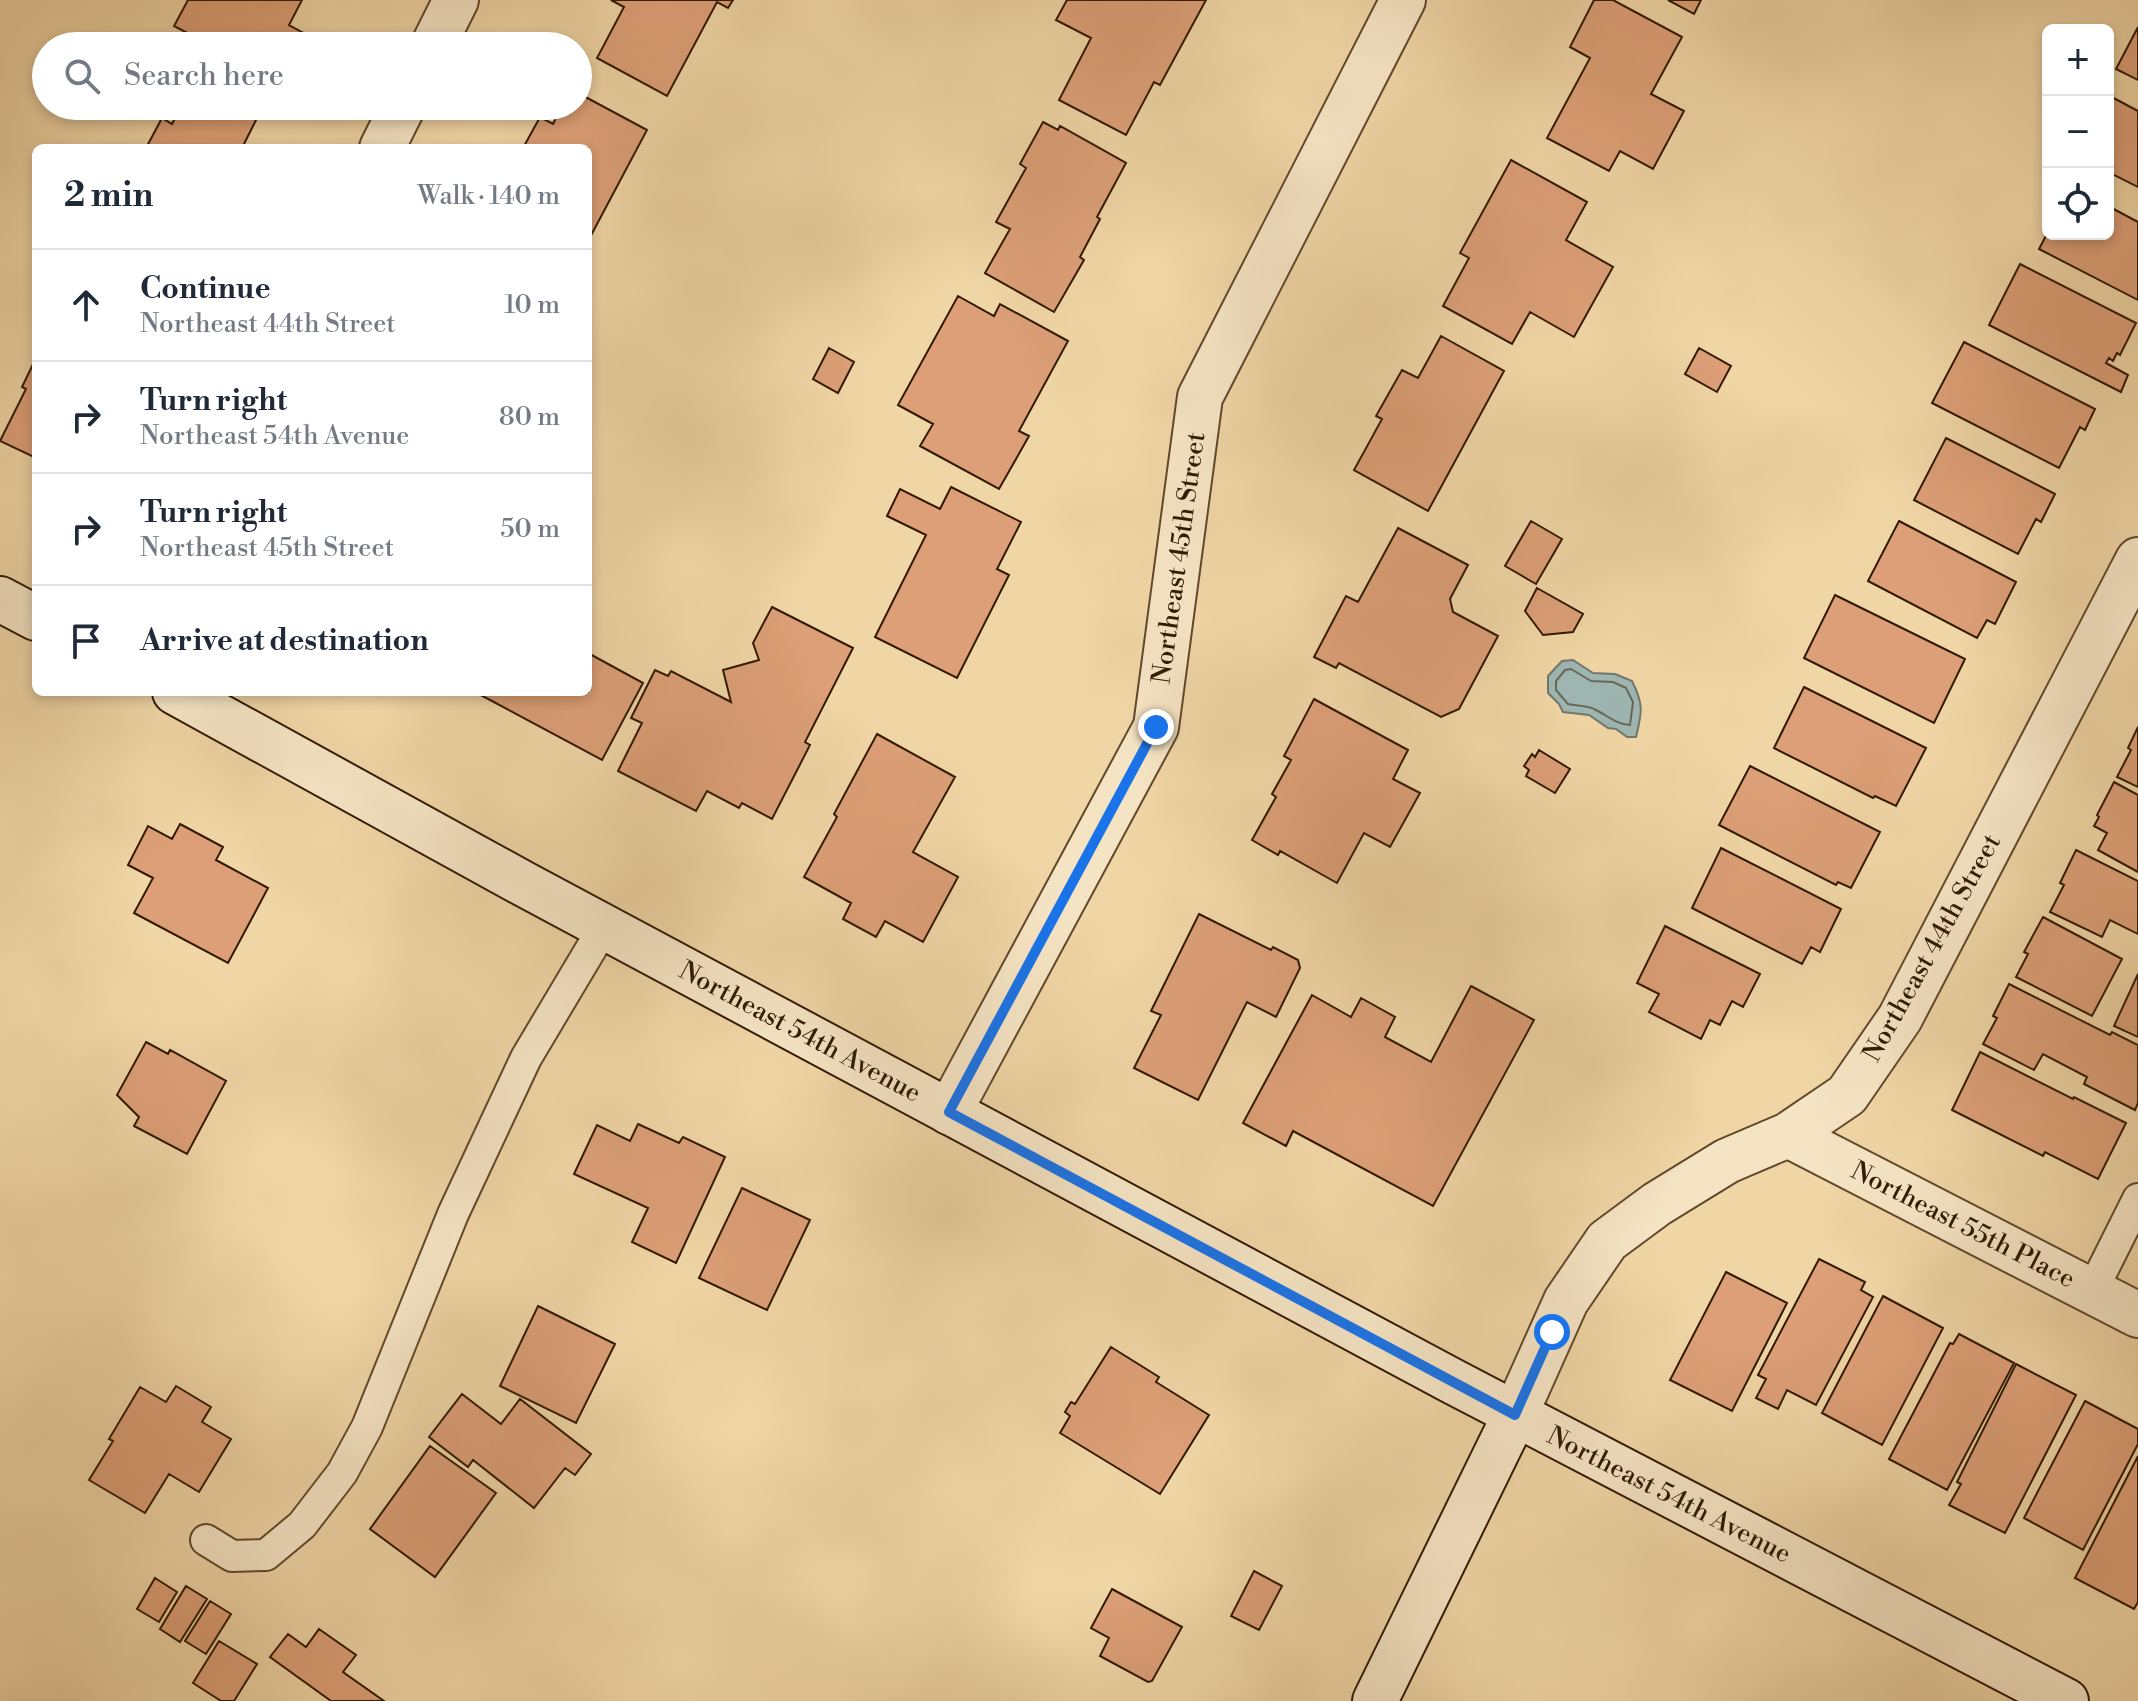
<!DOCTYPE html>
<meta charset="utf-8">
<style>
body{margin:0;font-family:"Libre Bodoni",serif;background:#f6f6f7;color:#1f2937}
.controls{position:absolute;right:24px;top:24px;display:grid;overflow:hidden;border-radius:12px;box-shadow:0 4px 12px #0003}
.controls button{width:72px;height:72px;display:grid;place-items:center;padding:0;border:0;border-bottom:2px solid #e0e1e3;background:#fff;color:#1f2937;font:40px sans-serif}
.stop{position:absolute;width:24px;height:24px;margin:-18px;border:6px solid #1a73e8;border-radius:50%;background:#fff}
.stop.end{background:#1a73e8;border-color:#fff;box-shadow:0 2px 8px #0008}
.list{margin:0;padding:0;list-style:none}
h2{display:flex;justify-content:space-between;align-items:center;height:104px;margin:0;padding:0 32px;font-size:34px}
h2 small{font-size:26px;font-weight:400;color:#747a83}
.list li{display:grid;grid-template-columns:52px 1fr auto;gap:24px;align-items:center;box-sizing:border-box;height:112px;padding:0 32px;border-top:2px solid #e0e1e3}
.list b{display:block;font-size:30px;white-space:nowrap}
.list p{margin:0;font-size:26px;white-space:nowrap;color:#747a83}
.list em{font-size:26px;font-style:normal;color:#747a83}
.icon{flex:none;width:44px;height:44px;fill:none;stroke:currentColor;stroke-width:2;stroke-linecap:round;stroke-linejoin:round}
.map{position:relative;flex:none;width:2138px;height:1701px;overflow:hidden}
.search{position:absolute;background:#fff;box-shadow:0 4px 12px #0003;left:32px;top:32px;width:560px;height:88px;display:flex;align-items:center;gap:20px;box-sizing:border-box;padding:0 28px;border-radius:44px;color:#747a83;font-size:30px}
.panel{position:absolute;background:#fff;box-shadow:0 4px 12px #0003;left:32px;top:144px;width:560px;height:552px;border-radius:12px}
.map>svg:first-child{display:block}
.water{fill:#9eb6b2;stroke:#72776c;stroke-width:2}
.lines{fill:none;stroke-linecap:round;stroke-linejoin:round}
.shore{stroke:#68685a;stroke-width:2}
.building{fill:#dc9f77;stroke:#311903;stroke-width:2}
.lane-casing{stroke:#61482c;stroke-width:34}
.street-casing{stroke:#61482c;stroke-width:48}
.secondary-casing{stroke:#311903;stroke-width:48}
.lane{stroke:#f5e4c4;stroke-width:30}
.street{stroke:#f5e4c4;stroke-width:44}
.secondary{stroke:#f5e4c4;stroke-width:44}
.route{stroke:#1a73e8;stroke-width:10}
.labels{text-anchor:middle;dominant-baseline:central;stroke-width:6;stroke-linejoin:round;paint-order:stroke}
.street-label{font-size:26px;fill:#311903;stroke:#f5e4c4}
</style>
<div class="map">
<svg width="2138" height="1701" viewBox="0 0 2138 1701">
<rect width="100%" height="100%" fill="#f0d5a5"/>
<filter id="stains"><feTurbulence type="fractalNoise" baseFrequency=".0025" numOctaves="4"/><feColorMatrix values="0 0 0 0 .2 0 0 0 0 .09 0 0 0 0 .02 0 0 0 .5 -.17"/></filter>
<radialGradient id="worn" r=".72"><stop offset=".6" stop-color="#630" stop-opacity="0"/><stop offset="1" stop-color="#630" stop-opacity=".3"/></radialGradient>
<path class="water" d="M1573 660 1593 673 1615 674 1632 681C1644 705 1642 712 1636 737H1627L1616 729 1608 728 1589 715 1563 712 1559 704 1548 693V676L1562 661Z"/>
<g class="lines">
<path class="shore" d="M1571 669 1591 681 1613 682 1626 688 1633 702 1630 725C1617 725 1607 715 1594 709 1587 705 1577 706 1568 704L1556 690V681L1565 670Z"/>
</g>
<path class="building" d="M188 0H302L289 25 307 35 301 46H212L174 26Z
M611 0H733L728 8 717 2 667 96 597 58 624 7Z
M1067 0H1206L1160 85 1154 82 1126 135 1059 100 1091 38 1056 20Z
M1594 0H1613L1682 37 1651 94 1684 111 1653 169 1620 151 1609 171 1547 138 1590 58 1570 47Z
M1668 0H1701L1694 14Z
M2138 27V80L2116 69Z
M578 93 647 130 588 241V148H523L540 117 553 124 562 106H578Z
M2108 95 2138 111V187L2108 172Z
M181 106H248L260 112 242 148H146L162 118 172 124Z
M1043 122 1058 130 1060 126 1126 163 1097 217 1100 219 1080 257 1084 260 1054 312 985 273 1010 229 996 222 1026 168 1020 164Z
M1511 160 1587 202 1566 240 1613 267 1574 337 1530 312 1512 344 1443 306 1469 258 1460 253Z
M2108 206 2138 222V300L2039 249 2048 232V234H2108Z
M2020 264 2136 323 2120 355 2117 353 2113 361 2109 358 2106 363 2128 375 2121 392 1989 325Z
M958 296 994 316 1000 304 1068 341 1019 431 1029 436 999 489 920 446 933 424 898 405Z
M1441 336 1504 371 1428 511 1354 470 1382 419 1376 416 1402 370 1418 378Z
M1964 342 2095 409 2085 430 2080 427 2059 468 1932 403Z
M829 348 854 362 838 393 813 379Z
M1699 348 1731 366 1717 392 1685 374Z
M36 358V458L0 441 26 389 22 387Z
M1946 438 2055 494 2041 522 2036 519 2018 554 1914 500Z
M951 487 1021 522 997 569 1009 575 957 678 875 637 926 535 887 516 900 489 940 509Z
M1531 521 1562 539 1536 584 1505 566Z
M1899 521 2016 582 1995 624 1987 620 1977 638 1868 581Z
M1398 528 1468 565 1450 599 1453 612 1498 636 1459 709 1441 717 1339 663 1336 668 1314 657 1346 596 1358 602Z
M1537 588 1583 614 1573 632 1543 635 1525 611Z
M1835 595 1965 659 1934 723 1804 658Z
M772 607 853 648 805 742 810 745 772 819 742 803 739 808 707 791 696 811 618 771 642 723 631 718 655 670 668 676 671 671 731 702 723 670 759 660 753 643Z
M588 653 643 683 602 760 475 692H588Z
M1804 687 1926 748 1896 806 1875 796 1873 798 1774 748Z
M1314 699 1408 750 1393 779 1420 793 1390 847 1364 833 1337 883 1280 851 1278 855 1252 840 1276 797 1272 794 1291 760 1284 756Z
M2138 727V787L2117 777 2131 750 2128 748Z
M877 734 955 777 913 852 958 877 923 942 885 921 876 937 843 919 851 903 804 877 837 817 834 814Z
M1539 750 1570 769 1555 793 1526 776 1529 770 1524 766 1532 754 1535 757Z
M1750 766 1880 832 1851 888 1838 882 1836 885 1719 825Z
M2114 782 2138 795V872L2098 850 2107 833 2094 826 2099 817 2097 815Z
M180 824 223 847 216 860 268 888 228 963 134 913 153 878 128 865 148 826 172 839Z
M1721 848 1841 909 1820 952 1811 947 1802 964 1692 908Z
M2076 850 2138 881V934L2110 920 2102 937 2050 912 2064 885 2060 883Z
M1199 914 1271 950 1273 947 1298 960 1300 968 1276 1017 1247 1002 1198 1100 1134 1068 1161 1015 1151 1011Z
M2043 917 2122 959 2092 1016 2016 977 2028 954 2024 952Z
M1665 926 1760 974 1743 1007 1732 1001 1720 1025 1710 1020 1701 1039 1649 1012 1659 994 1637 983Z
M2138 974V1037L2114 1026Z
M2009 984 2110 1035 2112 1032 2138 1045V1103L2135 1110 2084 1084 2087 1077 2043 1054 2034 1070 1983 1044 1997 1018 1993 1016Z
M1471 986 1534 1020 1433 1206 1293 1131 1286 1146 1243 1123 1312 995 1351 1017 1361 998 1395 1017 1385 1037 1431 1062Z
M146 1042 168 1054 170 1050 226 1081 187 1154 134 1126 139 1117 117 1095Z
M1980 1052 2073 1099 2074 1097 2126 1123 2098 1179 2045 1152 2043 1156 1952 1110Z
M638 1124 679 1143 683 1137 725 1157 676 1263 632 1242 648 1208 574 1174 597 1125 630 1141Z
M742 1188 810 1220 767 1310 699 1278Z
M1819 1259 1865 1282 1861 1290 1873 1297 1816 1405 1787 1390 1778 1409 1756 1398 1766 1379 1758 1375Z
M1726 1272 1787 1303 1732 1411 1670 1380Z
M1883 1296 1943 1328 1882 1445 1822 1413Z
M538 1306 615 1344 576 1423 500 1386Z
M1959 1334 2014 1363 1947 1490 1889 1459 1950 1343 1953 1344Z
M1111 1347 1159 1377 1156 1382 1209 1415 1160 1494 1060 1433 1070 1416 1065 1412 1071 1402 1075 1404Z
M2016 1364 2076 1395 2005 1533 1949 1505 1961 1484 1957 1482Z
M176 1386 211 1407 202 1422 231 1439 199 1492 169 1474 145 1513 89 1480 113 1441 109 1439 140 1387 166 1402Z
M462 1394 501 1424 520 1399 591 1454 575 1475 565 1468 534 1508 473 1460 468 1467 429 1437Z
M2085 1401 2138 1429V1444L2083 1550 2024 1518Z
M430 1446 496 1493 435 1577 370 1529Z
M2138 1456V1602L2134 1609 2075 1578Z
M1254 1571 1282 1586 1259 1630 1231 1616Z
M155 1578 177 1592 159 1622 137 1609Z
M186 1586 207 1599 180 1642 160 1629Z
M1112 1589 1182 1627 1152 1681 1148 1682 1100 1656 1109 1638 1091 1628Z
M210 1601 231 1614 206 1654 185 1641Z
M319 1629 356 1655 343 1672 384 1701H331L270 1657 288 1634 306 1647Z
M219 1641 257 1664 234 1701H221L193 1683Z"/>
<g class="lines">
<defs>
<path id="lane" d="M2092 1291 2138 1199
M206 1540 232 1556 266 1555 302 1525 342 1473 367 1427 453 1214 526 1058 604 927"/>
<path id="street" d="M433 46 456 0
M382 148 403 106
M949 1112 1156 727 1200 397 1403 0
M1788 1135 2138 1315
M1515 1415 1566 1301 1607 1241 1657 1204 1727 1161 1788 1135 1847 1095 1900 1018 2138 560"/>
<path id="secondary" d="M0 599 36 618
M175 692 524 884 1454 1382 2066 1701
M1375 1701 1515 1415"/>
</defs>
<use href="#lane" class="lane-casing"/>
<use href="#street" class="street-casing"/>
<use href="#secondary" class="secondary-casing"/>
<use href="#lane" class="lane"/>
<use href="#street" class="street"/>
<use href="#secondary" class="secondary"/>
</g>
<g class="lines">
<path class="route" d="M1156 727 949 1112 1515 1415 1552 1332"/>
</g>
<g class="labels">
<g class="street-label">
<text transform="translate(1179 558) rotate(-82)">Northeast 45th Street</text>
<text transform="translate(1932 948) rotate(-61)">Northeast 44th Street</text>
<text transform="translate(800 1032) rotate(28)">Northeast 54th Avenue</text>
<text transform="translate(1963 1225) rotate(27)">Northeast 55th Place</text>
<text transform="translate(1669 1495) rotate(27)">Northeast 54th Avenue</text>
</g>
</g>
<rect width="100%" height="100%" filter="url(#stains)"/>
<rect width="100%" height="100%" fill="url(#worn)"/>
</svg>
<div class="controls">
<button>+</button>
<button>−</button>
<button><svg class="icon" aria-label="locate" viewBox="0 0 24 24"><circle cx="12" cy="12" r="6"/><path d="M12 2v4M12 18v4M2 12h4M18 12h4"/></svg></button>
</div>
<div class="stop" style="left:1552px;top:1332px"></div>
<div class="stop end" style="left:1156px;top:727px"></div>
<div class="search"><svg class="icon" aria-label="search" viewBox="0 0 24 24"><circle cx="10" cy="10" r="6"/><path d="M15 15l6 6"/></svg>Search here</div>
<section class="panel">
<h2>2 min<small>Walk · 140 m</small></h2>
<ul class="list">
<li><svg class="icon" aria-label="ahead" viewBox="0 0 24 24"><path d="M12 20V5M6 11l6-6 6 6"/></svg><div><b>Continue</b><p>Northeast 44th Street</p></div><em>10 m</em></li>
<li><svg class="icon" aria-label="right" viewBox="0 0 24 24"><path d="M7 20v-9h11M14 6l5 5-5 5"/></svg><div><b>Turn right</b><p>Northeast 54th Avenue</p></div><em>80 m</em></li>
<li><svg class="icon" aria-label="right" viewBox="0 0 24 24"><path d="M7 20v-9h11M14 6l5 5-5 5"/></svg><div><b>Turn right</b><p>Northeast 45th Street</p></div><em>50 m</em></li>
<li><svg class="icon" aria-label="arrive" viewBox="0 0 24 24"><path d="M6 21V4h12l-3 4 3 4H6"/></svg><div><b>Arrive at destination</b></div></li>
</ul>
</section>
</div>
